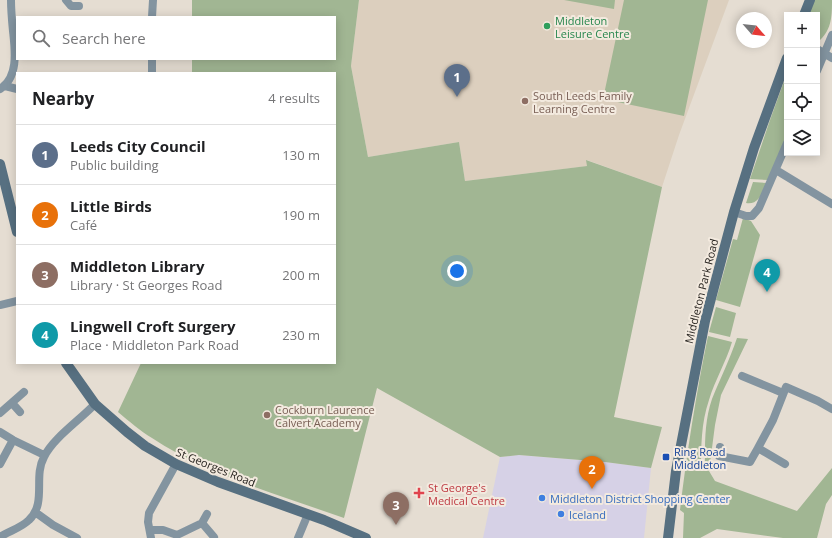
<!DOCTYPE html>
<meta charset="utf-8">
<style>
body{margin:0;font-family:"Open Sans",sans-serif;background:#f2f2f2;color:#202124}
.controls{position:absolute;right:12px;top:12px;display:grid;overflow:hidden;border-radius:0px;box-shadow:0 2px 10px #0003}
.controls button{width:36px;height:36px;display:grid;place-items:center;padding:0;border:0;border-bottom:1px solid #e0e0e0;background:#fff;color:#202124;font:20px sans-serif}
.compass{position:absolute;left:736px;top:12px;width:36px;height:36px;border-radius:50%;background:#fff;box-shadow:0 2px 10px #0003;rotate:118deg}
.you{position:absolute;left:457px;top:271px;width:14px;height:14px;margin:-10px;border:3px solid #fff;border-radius:50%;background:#1a73e8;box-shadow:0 0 0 6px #1a73e833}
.badge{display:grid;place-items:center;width:26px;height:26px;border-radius:50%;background:#111827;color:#fff;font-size:13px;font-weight:700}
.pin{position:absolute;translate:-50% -33px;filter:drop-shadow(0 1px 2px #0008)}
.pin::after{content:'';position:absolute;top:21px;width:14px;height:12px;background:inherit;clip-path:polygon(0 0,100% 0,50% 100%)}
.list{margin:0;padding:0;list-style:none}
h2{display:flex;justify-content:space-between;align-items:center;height:52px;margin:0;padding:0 16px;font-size:17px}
h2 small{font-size:13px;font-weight:400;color:#757577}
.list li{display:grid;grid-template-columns:26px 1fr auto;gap:12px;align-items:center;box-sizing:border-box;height:60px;padding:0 16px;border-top:1px solid #e0e0e0}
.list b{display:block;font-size:15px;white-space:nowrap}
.list p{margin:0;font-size:13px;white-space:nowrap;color:#757577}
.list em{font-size:13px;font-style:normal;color:#757577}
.icon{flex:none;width:22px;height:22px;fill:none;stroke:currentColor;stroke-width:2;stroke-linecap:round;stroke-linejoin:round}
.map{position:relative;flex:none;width:832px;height:538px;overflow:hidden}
.search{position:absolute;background:#fff;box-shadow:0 2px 10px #0003;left:16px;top:16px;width:320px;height:44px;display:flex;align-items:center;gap:10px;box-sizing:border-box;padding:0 14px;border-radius:0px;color:#757577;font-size:15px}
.panel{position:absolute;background:#fff;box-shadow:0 2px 10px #0003;left:16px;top:72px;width:320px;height:292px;border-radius:0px}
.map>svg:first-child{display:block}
.commercial{fill:#d6d1e6}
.built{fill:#dccfbe}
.green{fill:#a1b693}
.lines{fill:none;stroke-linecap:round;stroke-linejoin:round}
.street{stroke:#8394a0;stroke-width:8}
.secondary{stroke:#577081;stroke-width:10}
.leisure-dot{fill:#2e9e5b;stroke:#f3eadf;stroke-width:1.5}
.education-dot{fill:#8d6e63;stroke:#f3eadf;stroke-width:1.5}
.transit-dot{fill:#1a4fb4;stroke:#f3eadf;stroke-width:1.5}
.health-dot{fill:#e0444e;stroke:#f3eadf;stroke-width:1.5}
.shop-dot{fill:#3f7fe0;stroke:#f3eadf;stroke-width:1.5}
.labels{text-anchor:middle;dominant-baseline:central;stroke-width:4;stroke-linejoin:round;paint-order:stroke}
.leisure-label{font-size:11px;fill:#27864d;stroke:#f3eadf;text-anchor:start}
.education-label{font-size:11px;fill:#785e54;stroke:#f3eadf;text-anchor:start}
.street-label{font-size:11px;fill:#282420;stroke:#f3eadf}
.transit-label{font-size:11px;fill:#164399;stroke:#f3eadf;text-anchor:start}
.health-label{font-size:11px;fill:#be3a42;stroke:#f3eadf;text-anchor:start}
.shop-label{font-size:11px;fill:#366cbe;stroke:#f3eadf;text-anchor:start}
</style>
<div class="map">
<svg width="832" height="538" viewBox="0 0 832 538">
<rect width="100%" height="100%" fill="#e5ddd2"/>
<path class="commercial" d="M518 455 605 462 651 468 644 538H483L500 457Z"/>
<path class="built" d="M359 0H729L679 135 662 187 587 160 588 166 465 181 459 142 368 157 351 66Z"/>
<path class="green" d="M192 0H359L351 66 368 157 459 142 465 181 587 166 586 160 662 187 614 417 662 427 651 468 605 462 519 455 500 457 377 388 344 518C279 495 210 476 152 438 140 431 129 421 118 412L141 363H335V73H192V59H335V17H192Z
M564 0H615L614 9Z
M624 0H708L684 116 603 99Z
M814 0H832C832 15 832 29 820 40L817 38V15H808Z
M787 73V135L768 180 750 179 770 120Z
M753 182 767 183C762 193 759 205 746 203Z
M743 218 751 221 760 235 740 307 716 300 733 239 737 240Z
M716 307 736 313 730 337 709 332Z
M708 336 732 342C726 362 715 380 709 400 701 423 701 447 701 471H705C705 447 704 422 712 399 720 379 730 359 737 338L748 339 721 395 715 425 709 471 715 481 797 511 832 468V495L826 504 817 538H783L717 529 700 538H683L684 513 680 510C687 452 696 394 708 336Z"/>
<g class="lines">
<path class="street" d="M66 0 71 6H79
M152 17 153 0
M817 49 832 58
M152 59V73
M817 71 832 35
M5 86 17 89
M0 89C19 77 15 50 13 31 12 21 11 10 11 0
M776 170 832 204
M734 212 746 216H752L759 208 787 143
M0 305 17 301
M742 376 783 393
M12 403 20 412
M0 413 24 392
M0 432 13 440 44 455
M720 447 719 456 750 462 758 448
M0 464 13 440
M785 464 758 448 773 420 786 387 818 401 832 409
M35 512 53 525 77 538
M202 523 214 537
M150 530H163L177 535 202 523 207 514
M0 537C9 531 21 528 29 520 47 503 33 477 44 457 53 438 80 420 95 404
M151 538 148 522 149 513 176 464
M298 538 308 514"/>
<path class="secondary" d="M804 15 810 0
M0 164 17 232
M66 363 95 404 127 432 145 446 176 464 218 482 324 520 366 538
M668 538 676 471 705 321 734 212 754 148 787 58"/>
</g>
<circle class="leisure-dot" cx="547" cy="26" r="4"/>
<g class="education-dot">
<circle cx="525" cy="101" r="4"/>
<circle cx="267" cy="415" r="4"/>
</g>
<rect class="transit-dot" x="662" y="453" width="8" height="8" rx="2"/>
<path class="health-dot" d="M417 487h4v4h4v4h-4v4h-4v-4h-4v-4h4z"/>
<g class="shop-dot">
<circle cx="542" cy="498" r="4"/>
<circle cx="561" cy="514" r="4"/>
</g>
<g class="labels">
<g class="leisure-label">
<text x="555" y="20">Middleton<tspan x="555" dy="13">Leisure Centre</tspan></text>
</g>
<g class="education-label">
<text x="533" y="95">South Leeds Family<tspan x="533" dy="13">Learning Centre</tspan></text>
<text x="275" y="409">Cockburn Laurence<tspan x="275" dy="13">Calvert Academy</tspan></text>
</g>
<g class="street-label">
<text transform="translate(701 291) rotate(-76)">Middleton Park Road</text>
<text transform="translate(216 467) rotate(22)">St Georges Road</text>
</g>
<g class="transit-label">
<text x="674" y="451">Ring Road<tspan x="674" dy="13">Middleton</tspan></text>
</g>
<g class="health-label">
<text x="428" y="487">St George's<tspan x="428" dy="13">Medical Centre</tspan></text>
</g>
<g class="shop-label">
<text x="550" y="498">Middleton District Shopping Center</text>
<text x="569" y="514">Iceland</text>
</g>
</g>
</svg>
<div class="controls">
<button>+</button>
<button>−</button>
<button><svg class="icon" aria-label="locate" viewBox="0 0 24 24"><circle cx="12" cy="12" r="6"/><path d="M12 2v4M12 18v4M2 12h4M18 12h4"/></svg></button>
<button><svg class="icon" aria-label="layers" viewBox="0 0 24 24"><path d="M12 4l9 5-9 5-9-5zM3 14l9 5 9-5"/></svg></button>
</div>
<svg class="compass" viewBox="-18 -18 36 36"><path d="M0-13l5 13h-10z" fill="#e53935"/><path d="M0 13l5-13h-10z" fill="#757577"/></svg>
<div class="you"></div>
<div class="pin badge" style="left:457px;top:97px;background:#5c6f8a">1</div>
<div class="pin badge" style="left:592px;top:489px;background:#e8710a">2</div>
<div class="pin badge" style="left:396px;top:525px;background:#8d6e63">3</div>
<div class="pin badge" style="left:767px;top:292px;background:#0f9aa8">4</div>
<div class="search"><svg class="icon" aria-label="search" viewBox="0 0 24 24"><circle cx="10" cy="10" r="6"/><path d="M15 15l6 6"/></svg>Search here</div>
<section class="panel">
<h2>Nearby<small>4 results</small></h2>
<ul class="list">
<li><span class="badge" style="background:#5c6f8a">1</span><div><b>Leeds City Council</b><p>Public building</p></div><em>130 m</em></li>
<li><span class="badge" style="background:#e8710a">2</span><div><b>Little Birds</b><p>Café</p></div><em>190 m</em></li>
<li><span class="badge" style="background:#8d6e63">3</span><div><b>Middleton Library</b><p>Library · St Georges Road</p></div><em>200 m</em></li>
<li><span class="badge" style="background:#0f9aa8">4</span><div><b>Lingwell Croft Surgery</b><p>Place · Middleton Park Road</p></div><em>230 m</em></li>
</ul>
</section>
</div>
